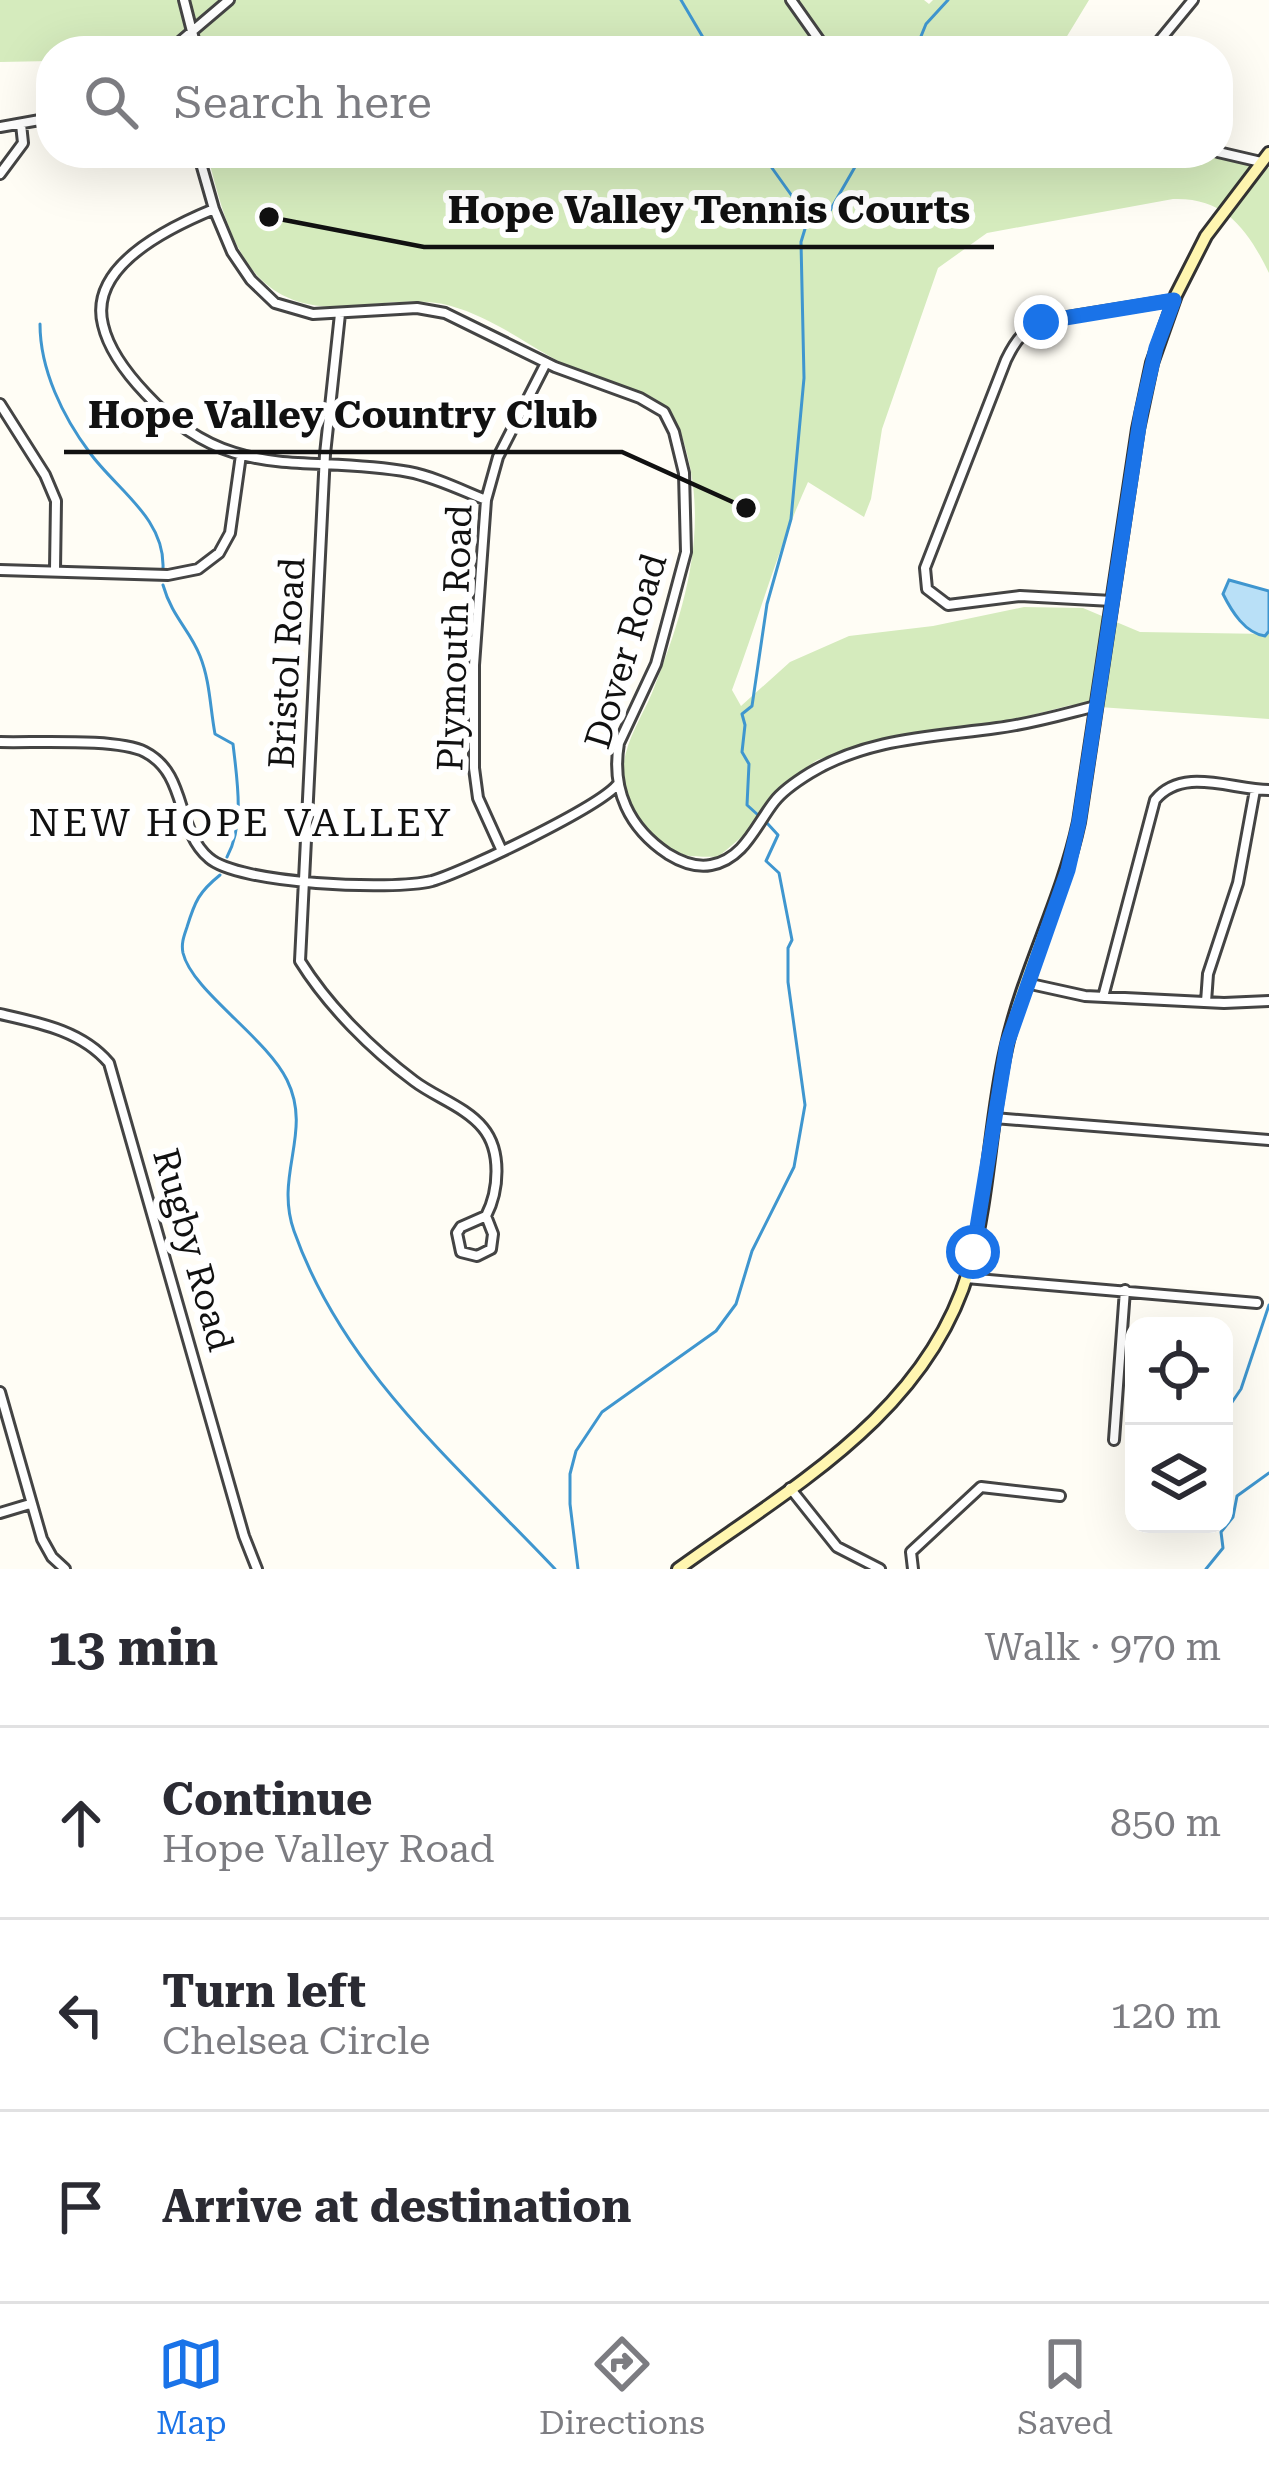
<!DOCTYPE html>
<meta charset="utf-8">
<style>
body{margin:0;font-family:"Roboto Serif",serif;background:#f2f2f3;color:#2b2b33}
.controls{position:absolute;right:36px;bottom:36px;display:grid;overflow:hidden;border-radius:24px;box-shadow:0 12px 48px #0002}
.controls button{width:108px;height:108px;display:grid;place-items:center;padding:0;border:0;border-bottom:3px solid #e1e1e2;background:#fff;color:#2b2b33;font:60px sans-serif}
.stop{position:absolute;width:36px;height:36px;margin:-27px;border:9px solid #1a73e8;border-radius:50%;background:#fff}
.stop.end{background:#1a73e8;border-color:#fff;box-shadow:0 3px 12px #0008}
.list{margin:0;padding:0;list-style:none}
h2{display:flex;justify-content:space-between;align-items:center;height:156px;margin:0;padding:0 48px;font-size:51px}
h2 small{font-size:39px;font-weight:400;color:#7c7c81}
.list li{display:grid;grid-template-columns:78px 1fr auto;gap:36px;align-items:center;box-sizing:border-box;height:192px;padding:0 48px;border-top:3px solid #e1e1e2}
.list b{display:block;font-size:45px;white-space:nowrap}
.list p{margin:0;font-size:39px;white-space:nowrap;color:#7c7c81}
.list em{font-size:39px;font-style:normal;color:#7c7c81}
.icon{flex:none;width:66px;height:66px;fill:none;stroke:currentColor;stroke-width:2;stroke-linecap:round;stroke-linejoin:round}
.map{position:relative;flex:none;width:1269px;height:1569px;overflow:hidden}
.search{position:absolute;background:#fff;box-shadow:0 12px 48px #0002;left:36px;right:36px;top:36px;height:132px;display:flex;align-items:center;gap:30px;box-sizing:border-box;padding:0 42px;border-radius:48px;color:#7c7c81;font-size:45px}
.sheet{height:732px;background:#fff}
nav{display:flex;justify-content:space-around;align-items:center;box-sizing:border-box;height:168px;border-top:3px solid #e1e1e2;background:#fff;font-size:33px;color:#7c7c81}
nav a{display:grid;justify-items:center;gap:6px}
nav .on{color:#1a73e8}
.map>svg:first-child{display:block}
.green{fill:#d5ebbd}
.water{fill:#b9e0f7;stroke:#3f96cf;stroke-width:3}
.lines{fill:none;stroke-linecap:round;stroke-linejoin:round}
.stream{stroke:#3f96cf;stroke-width:3}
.street-casing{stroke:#444;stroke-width:14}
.secondary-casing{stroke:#333;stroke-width:16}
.street{stroke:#fff;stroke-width:8}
.secondary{stroke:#fff6b0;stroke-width:10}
.route{stroke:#1a73e8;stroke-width:15}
.labels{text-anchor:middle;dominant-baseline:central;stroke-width:12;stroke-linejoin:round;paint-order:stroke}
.street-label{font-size:36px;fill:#111;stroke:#fff}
.neighbourhood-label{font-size:39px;letter-spacing:3px;fill:#111;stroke:#fff}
.leader{fill:none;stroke:#111;stroke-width:4.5}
.callout-dot{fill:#111;stroke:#fff;stroke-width:4.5}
.callout-label{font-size:39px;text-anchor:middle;font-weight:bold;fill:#111;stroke:#fff;stroke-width:12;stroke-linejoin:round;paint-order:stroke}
</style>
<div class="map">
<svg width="1269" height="1569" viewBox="0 0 1269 1569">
<rect width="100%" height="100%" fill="#fffdf5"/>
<path class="green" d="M0 0H924L929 4 933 0H1089L1058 51H51V61L0 62Z
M207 153H1190L1269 168V273C1248 230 1225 197 1173 199L987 233 938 268 882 429 871 499 864 517 808 482C777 550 758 621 732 690L741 706 790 662 849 636 933 626 1024 607 1083 608 1140 632 1269 634V719L1071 705 1009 721 879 739 817 760 780 786 744 835 718 857C706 856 692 858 682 854 652 843 619 801 623 769 626 739 641 719 652 693 687 605 713 519 679 428 664 388 623 389 589 376 540 356 501 320 451 306 419 297 382 304 351 306 247 315 228 235 207 153Z"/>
<path class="water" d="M1229 580 1269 591V631L1265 636C1245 633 1232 612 1223 594Z"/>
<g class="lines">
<path class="stream" d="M681 0 711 51
M915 51 926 24 948 0
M767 153 772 168 807 217
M810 218 828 214 863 153
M40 324C40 370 63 417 90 453 116 489 165 518 163 568
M163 585C172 617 190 630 200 656 210 681 210 707 215 734L233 744C237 780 245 824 227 857
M758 815 747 805 749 764 742 752 745 725 742 714 752 706 767 604 791 519 804 378 801 242 808 219
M220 875C199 892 195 901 187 927 184 936 181 943 183 953 192 991 266 1037 287 1080 313 1133 274 1174 294 1231 343 1370 457 1465 555 1569
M1224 1414 1241 1389 1269 1305
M578 1569 570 1504V1474L576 1451 602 1412 716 1331 736 1304 752 1251 794 1167 805 1105 788 982V948L792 940 779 873 766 861 778 835 767 823
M1206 1569 1223 1548 1221 1532 1233 1517 1237 1496 1269 1473"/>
<defs>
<path id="street" d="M184 0 197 51
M791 0 827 51
M169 51 229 0
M1151 51 1193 0
M0 127 51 118
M1218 152 1261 162
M198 153 214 209 232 252 251 280 275 303 313 314 417 308 445 313 555 367 640 398 664 412 674 432 684 473 686 552 656 664 619 743C611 790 629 828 668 854 681 862 695 868 711 865 744 859 756 825 774 802 783 790 797 781 810 773 868 738 932 737 997 728 1031 724 1064 714 1096 706
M0 174 23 143 21 124
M214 209C170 227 88 266 103 325 109 351 127 374 146 394 231 486 304 453 409 472 435 477 461 490 486 500
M340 314 325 454 300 961C328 1006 371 1049 414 1081 435 1097 466 1107 483 1128 502 1151 499 1191 486 1216L461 1227 457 1233 461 1252 477 1256 491 1249 493 1234 486 1216
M0 404 45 475 56 501 55 570
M0 570 168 575 198 569 219 553 230 533 241 455
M1112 601 1020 596 948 605 927 589 925 568 1006 360C1016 339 1026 326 1049 320L1174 300
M0 742C35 743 117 738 145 752 188 774 175 829 209 858 238 884 392 891 432 881 464 872 597 808 617 785
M502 851 478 798 474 768V665L486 500 498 457 546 363
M1026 983 1085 996 1224 1003 1269 1001
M1103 997 1155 800C1183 766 1232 790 1269 790
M1206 1002 1208 974 1238 883 1255 790
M0 1014C40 1023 82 1031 109 1063L244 1536 257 1569
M994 1118 1269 1140
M966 1278 1257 1303
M0 1392 42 1539 52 1557 65 1569
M1114 1440 1125 1290
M790 1488 837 1547 880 1569
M0 1513 30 1504
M913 1569 911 1552 981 1487 1060 1496"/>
<path id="secondary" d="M678 1569C793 1486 929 1412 970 1266 989 1195 990 1120 1006 1049 1023 971 1062 901 1079 822L1138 429 1152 363 1176 295 1206 236 1269 153"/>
</defs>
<use href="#street" class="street-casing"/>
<use href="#secondary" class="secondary-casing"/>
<use href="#street" class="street"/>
<use href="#secondary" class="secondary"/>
</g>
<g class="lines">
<path class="route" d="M973 1252 1007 1044 1068 870 1079 822 1141 413 1156 348 1174 300 1041 322"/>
</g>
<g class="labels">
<g class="street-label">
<text transform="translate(455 638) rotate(-88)">Plymouth Road</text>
<text transform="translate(626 651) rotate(-73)">Dover Road</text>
<text transform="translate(287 663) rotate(-87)">Bristol Road</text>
<text transform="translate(193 1250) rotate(74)">Rugby Road</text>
</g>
<g class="neighbourhood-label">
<text x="241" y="823">NEW HOPE VALLEY</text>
</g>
</g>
<path class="leader" d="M269 217L424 247H994M746 508L622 452H64"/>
<g class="callout-dot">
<circle cx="269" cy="217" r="12"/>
<circle cx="746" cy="508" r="12"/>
</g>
<g class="callout-label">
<text x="709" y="223">Hope Valley Tennis Courts</text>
<text x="343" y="428">Hope Valley Country Club</text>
</g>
</svg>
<div class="controls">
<button><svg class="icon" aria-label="locate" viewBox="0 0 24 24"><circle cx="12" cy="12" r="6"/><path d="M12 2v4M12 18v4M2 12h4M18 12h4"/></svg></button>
<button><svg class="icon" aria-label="layers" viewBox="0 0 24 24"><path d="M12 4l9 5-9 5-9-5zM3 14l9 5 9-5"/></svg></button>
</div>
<div class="stop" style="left:973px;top:1252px"></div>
<div class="stop end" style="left:1041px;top:322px"></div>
<div class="search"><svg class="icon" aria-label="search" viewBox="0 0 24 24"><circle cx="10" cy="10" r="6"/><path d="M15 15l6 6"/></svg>Search here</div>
</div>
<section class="sheet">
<h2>13 min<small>Walk · 970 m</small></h2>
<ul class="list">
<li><svg class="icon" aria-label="ahead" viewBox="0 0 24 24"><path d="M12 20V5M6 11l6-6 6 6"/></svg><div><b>Continue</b><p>Hope Valley Road</p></div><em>850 m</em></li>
<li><svg class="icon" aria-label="left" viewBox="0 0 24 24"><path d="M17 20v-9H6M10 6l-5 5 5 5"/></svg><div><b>Turn left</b><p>Chelsea Circle</p></div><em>120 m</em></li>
<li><svg class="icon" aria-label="arrive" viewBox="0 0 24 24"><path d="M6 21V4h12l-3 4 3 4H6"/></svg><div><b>Arrive at destination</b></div></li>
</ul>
</section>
<nav>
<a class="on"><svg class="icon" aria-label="map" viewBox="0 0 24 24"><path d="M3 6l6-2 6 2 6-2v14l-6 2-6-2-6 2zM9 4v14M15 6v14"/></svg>Map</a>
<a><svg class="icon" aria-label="directions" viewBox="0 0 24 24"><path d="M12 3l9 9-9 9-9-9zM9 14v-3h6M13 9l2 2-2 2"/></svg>Directions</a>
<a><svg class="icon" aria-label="saved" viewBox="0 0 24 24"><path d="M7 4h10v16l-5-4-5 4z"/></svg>Saved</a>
</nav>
